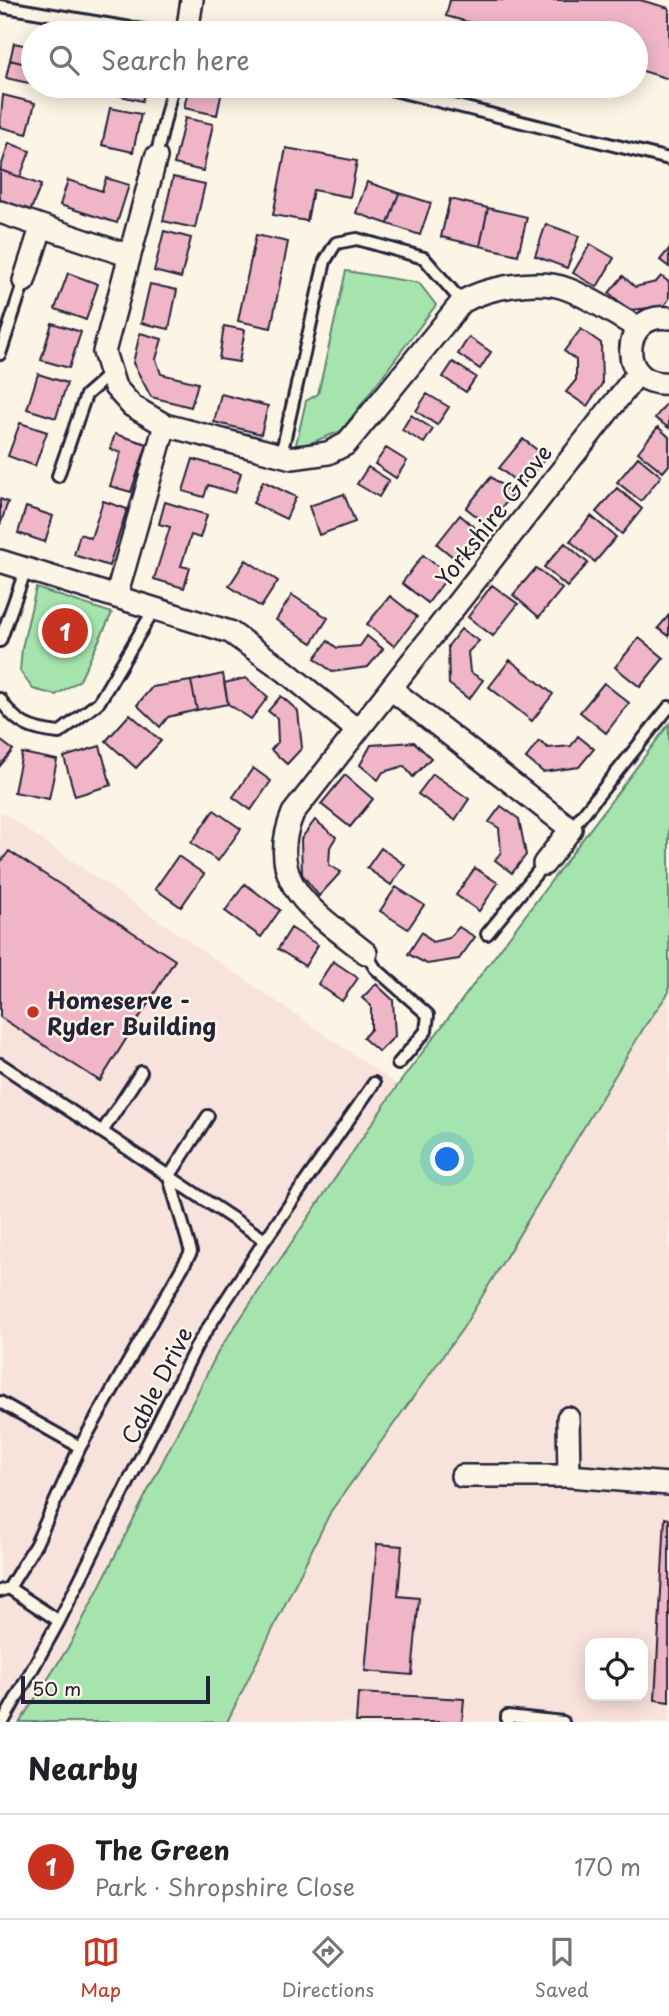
<!DOCTYPE html>
<meta charset="utf-8">
<style>
body{margin:0;font-family:"Playpen Sans",sans-serif;background:#f2f2f2;color:#202124}
.controls{position:absolute;right:21px;bottom:21px;display:grid;overflow:hidden;border-radius:14px;box-shadow:0 4px 18px #0003}
.controls button{width:63px;height:63px;display:grid;place-items:center;padding:0;border:0;border-bottom:2px solid #e0e0e0;background:#fff;color:#202124;font:35px sans-serif}
.scale{position:absolute;left:21px;bottom:18px;width:189px;box-sizing:border-box;padding-left:7px;border:4px solid #22223b;border-top:0;font-size:19px;line-height:24px;white-space:nowrap;color:#22223b;-webkit-text-stroke:5px #fcf5e5;paint-order:stroke}
.you{position:absolute;left:448px;top:1160px;width:24px;height:24px;margin:-18px;border:5px solid #fff;border-radius:50%;background:#1a73e8;box-shadow:0 0 0 10px #1a73e833}
.badge{display:grid;place-items:center;width:46px;height:46px;border-radius:50%;background:#c8321e;color:#fff;font-size:23px;font-weight:700}
.pin{position:absolute;translate:-50% -50%;border:4px solid #fff;box-shadow:0 2px 7px #0006}
.list{margin:0;padding:0;list-style:none}
h2{display:flex;justify-content:space-between;align-items:center;height:91px;margin:0;padding:0 28px;font-size:30px}
h2 small{font-size:23px;font-weight:400;color:#757577}
.list li{display:grid;grid-template-columns:46px 1fr auto;gap:21px;align-items:center;box-sizing:border-box;height:105px;padding:0 28px;border-top:2px solid #e0e0e0}
.list b{display:block;font-size:26px;white-space:nowrap}
.list p{margin:0;font-size:23px;white-space:nowrap;color:#757577}
.list em{font-size:23px;font-style:normal;color:#757577}
.icon{flex:none;width:38px;height:38px;fill:none;stroke:currentColor;stroke-width:2;stroke-linecap:round;stroke-linejoin:round}
.map{position:relative;flex:none;width:669px;height:1722px;overflow:hidden}
.search{position:absolute;background:#fff;box-shadow:0 4px 18px #0003;left:21px;right:21px;top:21px;height:77px;display:flex;align-items:center;gap:18px;box-sizing:border-box;padding:0 24px;border-radius:38px;color:#757577;font-size:26px}
.sheet{height:196px;background:#fff}
nav{display:flex;justify-content:space-around;align-items:center;box-sizing:border-box;height:98px;border-top:2px solid #e0e0e0;background:#fff;font-size:19px;color:#757577}
nav a{display:grid;justify-items:center;gap:4px}
nav .on{color:#c8321e}
.map>svg:first-child{display:block}
.built{fill:#f8e2dc;fill-rule:evenodd}
.green{fill:#a5e5ad;stroke:#648474;stroke-width:2}
.building{fill:#f0b6c7;stroke:#22223b;stroke-width:2}
.lines{fill:none;stroke-linecap:round;stroke-linejoin:round}
.lane-casing{stroke:#22223b;stroke-width:16}
.street-casing{stroke:#22223b;stroke-width:26}
.lane{stroke:#fcf5e5;stroke-width:10}
.street{stroke:#fcf5e5;stroke-width:21}
.poi-dot{fill:#c8321e;stroke:#fcf5e5;stroke-width:2.5}
.labels{text-anchor:middle;dominant-baseline:central;stroke-width:5;stroke-linejoin:round;paint-order:stroke}
.street-label{font-size:23px;fill:#22223b;stroke:#fcf5e5}
.poi-label{font-size:23px;font-weight:bold;fill:#22223b;stroke:#fcf5e5;text-anchor:start}
</style>
<div class="map">
<svg width="669" height="1722" viewBox="0 0 669 1722">
<rect width="100%" height="100%" fill="#fcf5e5"/>
<filter id="ink" filterUnits="userSpaceOnUse"><feTurbulence type="fractalNoise" baseFrequency=".0143" numOctaves="2"/><feDisplacementMap in="SourceGraphic" scale="14" xChannelSelector="R" yChannelSelector="G"/><feConvolveMatrix kernelMatrix="1 2 1 2 8 2 1 2 1" color-interpolation-filters="sRGB"/></filter>
<g filter="url(#ink)">
<path class="built" d="M0 811 398 1085 219 1350 71 1643 20 1722H0Z
M669 992V1722H227L331 1511 463 1328 643 1029ZM590 1643H643V1696H590Z"/>
<path class="green" d="M346 271 419 283 436 305 341 431 295 449 306 401 318 394Z
M36 588 112 613 80 680 56 695 33 689 20 671 22 648Z
M669 724V992L643 1029 463 1328 331 1511 227 1722H20L71 1643 219 1350 398 1085Z"/>
<path class="building" d="M450 0H640L669 8V79L636 69V33H509L446 16Z
M14 43 33 47V66L10 60Z
M10 60 33 66V84L6 78Z
M111 86H147L142 101 109 93Z
M189 86H223L217 115 184 108Z
M3 95 35 103 27 134 0 127Z
M110 108 141 114 133 152 102 145Z
M185 118 213 124 203 171 174 164Z
M9 143 30 151 20 177 0 170Z
M286 148 357 161 350 197 313 190 307 221 273 215Z
M0 170 41 185 30 212 0 201Z
M173 177 205 184 195 228 163 221Z
M106 178 129 185 117 223 60 205 68 180 102 191Z
M367 182 399 193 388 224 356 213Z
M399 193 431 203 420 235 388 224Z
M450 199 488 208 480 246 441 237Z
M488 208 527 217 518 255 480 246Z
M546 224 579 236 567 268 535 256Z
M164 231 191 238 181 278 154 271Z
M256 235 288 242 271 328 238 321Z
M590 244 614 258 597 287 573 273Z
M669 249V267L660 260Z
M68 273 98 284 86 320 55 309Z
M623 276 635 287 656 282 661 276 669 282V299L663 307 629 310 609 293Z
M150 284 177 290 169 329 141 323Z
M52 323 81 332 69 368 41 360Z
M224 326 245 330 239 362 219 359Z
M581 329 601 343 602 384 587 406 566 392 576 380V360L564 351Z
M140 333 162 339 156 359 161 374 198 383 191 407 151 397 133 363Z
M469 337 491 352 480 369 458 354Z
M453 362 476 377 466 392 443 377Z
M38 374 67 383 56 418 27 409Z
M221 394 268 406 261 434 214 422Z
M427 394 449 407 437 425 416 411Z
M669 400V428L655 418Z
M411 415 433 429 424 443 402 430Z
M20 423 47 432 35 466 8 456Z
M658 427 669 437V465L663 472 638 452Z
M115 434 147 444 131 492 110 486 121 452 110 449Z
M523 439 546 457 522 486 499 468Z
M386 448 407 461 396 478 375 464Z
M638 457 661 476 641 501 617 482Z
M193 459 241 473 235 493 208 485 204 497 183 491Z
M368 467 389 480 379 497 357 484Z
M491 477 513 494 488 525 466 508Z
M263 481 296 497 286 519 253 503Z
M617 488 642 509 622 534 596 512Z
M344 494 355 522 319 535 309 506Z
M0 499 8 502 0 525Z
M103 501 127 509 109 566 74 555 80 534 91 538Z
M165 502 207 515 200 538 191 535 181 566 190 568 184 588 154 579 170 527 159 524Z
M26 507 53 516 45 542 18 533Z
M460 515 480 532 458 561 437 544Z
M591 516 616 537 595 562 570 541Z
M565 543 588 563 567 587 544 567Z
M423 555 449 575 428 603 402 583Z
M246 560 278 581 261 607 229 586Z
M536 568 562 589 539 617 513 595Z
M492 585 518 604 493 636 468 617Z
M292 595 328 618 312 643 276 620Z
M390 596 417 617 394 646 367 624Z
M669 615V636L658 628Z
M461 629 479 641 468 652 470 672 483 680 469 699 449 684 448 646Z
M367 636 383 649 368 667 332 672 315 658 328 641 337 648 360 646Z
M639 638 664 658 640 687 615 667Z
M510 660 553 694 532 721 489 687Z
M223 674 228 704 197 710 191 681Z
M246 678 268 697 251 719 228 704 224 683Z
M191 681 197 710 168 717 160 727 137 705 152 687Z
M604 683 629 703 606 733 580 712Z
M281 696 298 711 302 748 287 764 271 750 278 742 277 718 268 711Z
M130 714 161 741 136 768 106 741Z
M578 736 594 749 579 767 543 772 526 758 539 741 548 748 571 746Z
M0 740 13 750 0 766Z
M414 742 431 758 413 777 404 766 383 772 378 780 360 765 371 745Z
M100 746 111 785 75 796 64 757Z
M22 753 57 760 49 799 14 792Z
M253 768 271 781 251 810 233 797Z
M433 774 469 799 455 820 418 794Z
M345 775 373 799 350 827 321 804Z
M501 806 519 819 526 855 512 873 495 860 501 852 499 828 489 822Z
M214 810 241 829 218 861 191 843Z
M315 820 336 837 330 847 329 865 341 872 319 896 302 874 301 839Z
M381 848 405 865 391 885 367 868Z
M9 851 175 960 100 1081 0 1017V863Z
M178 856 204 874 181 907 155 889Z
M475 868 498 883 479 911 456 895Z
M245 884 280 910 261 937 225 911Z
M396 887 424 905 408 929 380 911Z
M459 927 475 937 459 959 427 964 408 954 422 932 432 942 449 938Z
M291 928 318 945 305 966 278 949Z
M333 961 358 978 342 1001 318 984Z
M376 984 393 1000 395 1036 379 1052 363 1038 371 1029V1006L362 998Z
M665 1518 669 1519V1702L655 1700Z
M377 1544 402 1546 398 1596 419 1598 412 1675 365 1671Z
M358 1693 464 1699 462 1722H356Z"/>
<g class="lines">
<defs>
<path id="lane" d="M0 6 160 33
M378 86 669 159
M156 157 173 86
M0 354 24 281
M281 455 325 261 336 243 357 239 424 258 462 302
M58 476 86 395 110 374
M0 641 26 569
M0 699C16 724 30 730 59 733L99 702 153 611
M571 829 669 707
M487 934 544 864
M366 953 375 968 428 1015 426 1031 398 1064
M0 1064 265 1240
M102 1132 141 1072
M0 1402 80 1447
M9 1588 36 1544 80 1447 191 1252 169 1177 208 1116
M0 1591 9 1588 59 1621
M3 1722 59 1621 197 1345 263 1243 374 1083
M507 1722V1716L563 1722"/>
<path id="street" d="M187 33 192 0
M156 157 104 352 115 387 132 406 165 425 292 458 328 453 346 444 462 302C487 287 540 278 567 289 592 298 616 316 639 328
M0 212 127 255
M24 281 41 228
M669 318C620 311 616 388 669 383
M0 561 230 632 285 671 357 730
M116 597 165 425
M391 689 571 829 544 864
M366 953C317 913 263 885 293 813L638 373
M568 1418 569 1476
M462 1476H569L669 1484"/>
</defs>
<use href="#lane" class="lane-casing"/>
<use href="#street" class="street-casing"/>
<use href="#lane" class="lane"/>
<use href="#street" class="street"/>
</g>
</g>
<circle class="poi-dot" cx="33" cy="1012" r="7"/>
<g class="labels">
<g class="street-label">
<text transform="translate(493 515) rotate(-52)">Yorkshire Grove</text>
<text transform="translate(156 1385) rotate(-63)">Cable Drive</text>
</g>
<g class="poi-label">
<text x="47" y="999">Homeserve -<tspan x="47" dy="26">Ryder Building</tspan></text>
</g>
</g>
</svg>
<div class="controls">
<button><svg class="icon" aria-label="locate" viewBox="0 0 24 24"><circle cx="12" cy="12" r="6"/><path d="M12 2v4M12 18v4M2 12h4M18 12h4"/></svg></button>
</div>
<div class="scale">50 m</div>
<div class="you"></div>
<div class="pin badge" style="left:65px;top:631px">1</div>
<div class="search"><svg class="icon" aria-label="search" viewBox="0 0 24 24"><circle cx="10" cy="10" r="6"/><path d="M15 15l6 6"/></svg>Search here</div>
</div>
<section class="sheet">
<h2>Nearby<small></small></h2>
<ul class="list">
<li><span class="badge">1</span><div><b>The Green</b><p>Park · Shropshire Close</p></div><em>170 m</em></li>
</ul>
</section>
<nav>
<a class="on"><svg class="icon" aria-label="map" viewBox="0 0 24 24"><path d="M3 6l6-2 6 2 6-2v14l-6 2-6-2-6 2zM9 4v14M15 6v14"/></svg>Map</a>
<a><svg class="icon" aria-label="directions" viewBox="0 0 24 24"><path d="M12 3l9 9-9 9-9-9zM9 14v-3h6M13 9l2 2-2 2"/></svg>Directions</a>
<a><svg class="icon" aria-label="saved" viewBox="0 0 24 24"><path d="M7 4h10v16l-5-4-5 4z"/></svg>Saved</a>
</nav>
